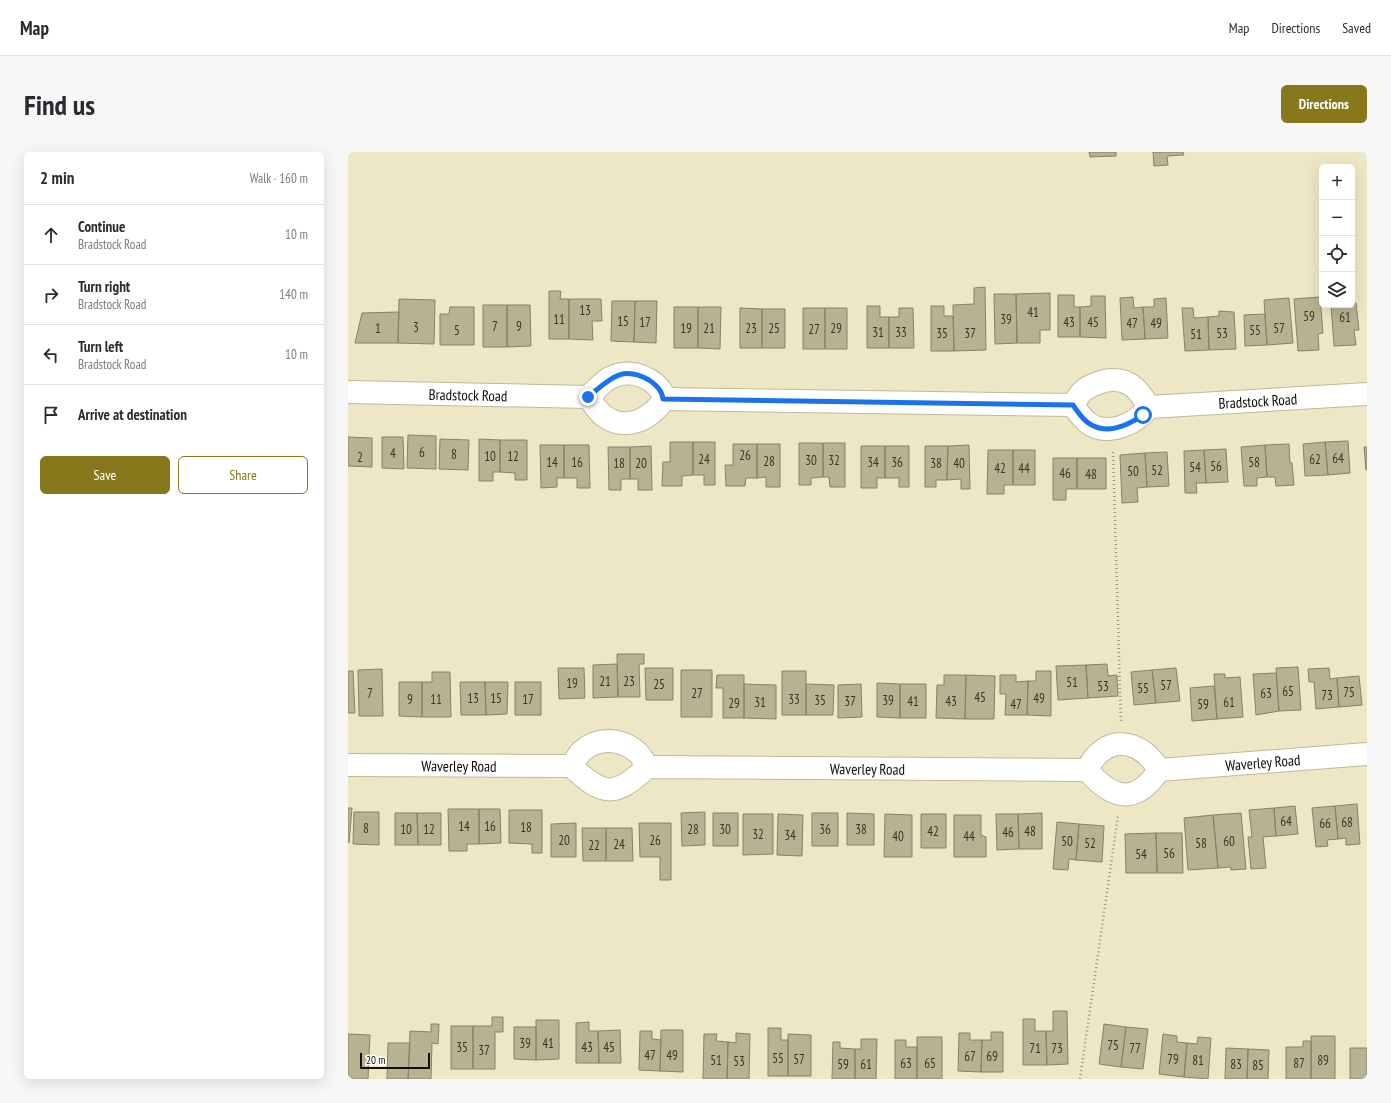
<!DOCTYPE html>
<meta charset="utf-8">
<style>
body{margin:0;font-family:"PT Sans Narrow",sans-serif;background:#f7f7f7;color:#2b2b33}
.controls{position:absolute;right:12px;top:12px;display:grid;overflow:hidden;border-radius:6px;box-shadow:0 4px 16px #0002}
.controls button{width:36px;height:36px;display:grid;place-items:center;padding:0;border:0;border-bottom:1px solid #e1e1e2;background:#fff;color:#2b2b33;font:20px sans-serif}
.scale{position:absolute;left:12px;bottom:10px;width:70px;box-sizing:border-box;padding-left:4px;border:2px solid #0f0d03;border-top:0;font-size:11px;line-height:14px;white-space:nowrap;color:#0f0d03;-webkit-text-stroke:3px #fff;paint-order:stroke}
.stop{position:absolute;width:12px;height:12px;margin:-9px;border:3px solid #1a73e8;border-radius:50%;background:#fff}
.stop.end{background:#1a73e8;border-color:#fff;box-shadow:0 1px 4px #0008}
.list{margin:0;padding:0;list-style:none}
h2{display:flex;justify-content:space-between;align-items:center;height:52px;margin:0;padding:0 16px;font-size:17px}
h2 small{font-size:13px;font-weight:400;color:#7c7c81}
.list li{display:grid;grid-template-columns:26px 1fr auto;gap:12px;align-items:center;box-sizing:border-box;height:60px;padding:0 16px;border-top:1px solid #e1e1e2}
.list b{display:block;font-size:15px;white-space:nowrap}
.list p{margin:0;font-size:13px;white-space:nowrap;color:#7c7c81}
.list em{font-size:13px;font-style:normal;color:#7c7c81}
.actions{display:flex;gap:8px;padding:12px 16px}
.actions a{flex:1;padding:9px 0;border:1px solid #87781c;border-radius:6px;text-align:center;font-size:14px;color:#87781c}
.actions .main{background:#87781c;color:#fff}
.icon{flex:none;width:22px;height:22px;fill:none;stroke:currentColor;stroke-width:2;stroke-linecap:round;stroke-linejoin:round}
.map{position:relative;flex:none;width:1019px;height:927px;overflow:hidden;border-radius:6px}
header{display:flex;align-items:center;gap:24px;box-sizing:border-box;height:56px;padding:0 20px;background:#fff;border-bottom:1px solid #e1e1e2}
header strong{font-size:19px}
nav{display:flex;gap:22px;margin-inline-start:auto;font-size:14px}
.intro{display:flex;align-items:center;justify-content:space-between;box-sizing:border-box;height:96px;padding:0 24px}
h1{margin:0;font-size:28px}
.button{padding:10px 18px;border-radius:6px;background:#87781c;color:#fff;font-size:14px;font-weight:700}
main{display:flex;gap:24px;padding:0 24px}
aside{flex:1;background:#fff;border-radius:6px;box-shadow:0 4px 16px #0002}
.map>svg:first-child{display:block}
.building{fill:#b7b291;stroke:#878263}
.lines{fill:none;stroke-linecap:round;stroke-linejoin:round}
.minor-casing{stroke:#bfba99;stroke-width:24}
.path{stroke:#98937a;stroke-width:2.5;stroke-dasharray:1 3;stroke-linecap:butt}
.minor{stroke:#fff;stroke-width:22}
.route{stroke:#1a73e8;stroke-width:5}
.labels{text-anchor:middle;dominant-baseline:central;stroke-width:3;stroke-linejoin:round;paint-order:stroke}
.number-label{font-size:13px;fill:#393626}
.street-label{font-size:15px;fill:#0f0d03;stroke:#fff}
</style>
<header>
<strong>Map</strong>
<nav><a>Map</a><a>Directions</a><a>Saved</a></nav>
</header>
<div class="intro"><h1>Find us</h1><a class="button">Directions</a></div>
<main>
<aside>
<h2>2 min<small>Walk · 160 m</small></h2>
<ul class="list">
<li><svg class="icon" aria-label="ahead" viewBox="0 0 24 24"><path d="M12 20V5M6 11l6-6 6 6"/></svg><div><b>Continue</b><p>Bradstock Road</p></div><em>10 m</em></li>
<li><svg class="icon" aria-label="right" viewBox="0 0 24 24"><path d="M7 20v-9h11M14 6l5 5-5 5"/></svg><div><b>Turn right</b><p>Bradstock Road</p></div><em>140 m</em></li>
<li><svg class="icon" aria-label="left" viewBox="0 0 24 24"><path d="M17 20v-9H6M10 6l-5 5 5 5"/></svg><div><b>Turn left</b><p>Bradstock Road</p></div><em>10 m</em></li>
<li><svg class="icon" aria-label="arrive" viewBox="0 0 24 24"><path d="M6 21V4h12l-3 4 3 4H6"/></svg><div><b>Arrive at destination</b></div></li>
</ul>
<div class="actions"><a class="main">Save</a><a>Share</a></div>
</aside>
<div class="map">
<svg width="1019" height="927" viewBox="0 0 1019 927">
<rect width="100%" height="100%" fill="#ede7c5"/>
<path class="building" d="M741 0H768V4L742 5Z
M805 0H835L836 3 819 4 820 13 806 14Z
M637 135 638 198 606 199 605 153 626 152V136Z
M201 139H213L212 147H221V187H201Z
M702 141V178H692V191H669L668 142Z
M646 142H668L669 191 647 192Z
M710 143H726V155H732V185H710Z
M743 144H757L758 186 732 185V155L743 154Z
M785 145 786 156 795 155 797 187 774 188 772 146Z
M972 145 975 181 970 182 971 198 950 199 946 147Z
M818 146 820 186 797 187 795 155H806V147Z
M941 146 945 191 919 193 916 148Z
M51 147 87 148 86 192 50 191Z
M221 147H253L254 169H244L245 188 221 187Z
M264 149H287L286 190 263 189Z
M287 149H309L308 191 286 190Z
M1004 151H1008L1011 178H1006L1008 193 986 194 983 153H1004Z
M135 153H159V195H135Z
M159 153H182L183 194 159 195Z
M519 154H532V165H541V196H519Z
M583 154H596V164H605L606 199H583Z
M102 155H126V193H92V162H101Z
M326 155H350V196H326Z
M350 155H373L372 197 350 196Z
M392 156 414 157V196H392Z
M455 156H477V197H455Z
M477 156H499V197H477Z
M551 156H565L566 196H541V165H551Z
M834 156H845L846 166 860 165 861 198 837 199Z
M414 157H437V196H414Z
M871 159 886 160 888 197 861 198 860 165 871 164Z
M51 160 50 191H7L14 161Z
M917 162 919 193 897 194 896 163Z
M60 283 88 284V317L59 316Z
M0 285 24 286V315L0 314Z
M34 285H55L56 317 34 316Z
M92 287 121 288 120 318 91 317Z
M131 287 152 288V320H145V329H131Z
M152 288H179V328H167V321L152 320Z
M1000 289 1002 321 980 323 977 290Z
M322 290H345V323L334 324V334H314L315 310H322Z
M345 290H367V333H356V323H345Z
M977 290 980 323 957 324 955 292Z
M451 291H475V325L463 326V333H451Z
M475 291H497V335H482L481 325H475Z
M385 292H409V326H398L397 334H378L377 313H385Z
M409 292H432V335H418V325L409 326Z
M941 292 942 311H944L946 333 928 334 927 325H919L917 293Z
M192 293H216V326H209V335L193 336Z
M216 293H241L242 336H229V326H216Z
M621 293 622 337H613V327L599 328 600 294Z
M917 293 919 325 909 326V334H896L893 295Z
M303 294 304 338H290V327H282V295Z
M513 294H537V326H529V336H513Z
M537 294H561V335H551V326H537Z
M577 294H600L599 328H588V335H577Z
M260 295H282V327H273V338H261Z
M1016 295H1019V318H1018Z
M878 297 880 330 858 331 856 298Z
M640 298H665V333H656V342H639Z
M665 298H687V333H665Z
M856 298 858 331H848L849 341H837L836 299Z
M819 300 821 334 799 335 797 301Z
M797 301 799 335 789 336 790 350 774 351 772 303Z
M705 306H729V337H718V348H705Z
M729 306H758V337H729Z
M269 502H296V512H291L292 545H270Z
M269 512 270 545 245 546V513Z
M759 512 760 524 769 523 770 544 740 546 738 513Z
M738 513 740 546 710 548 708 514Z
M950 515 953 558 931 559 928 516Z
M210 516H236L237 546 211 547Z
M297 516H325V548H298Z
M828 516 832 549 808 551 804 518Z
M981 516 982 527 989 526 991 555 968 557 966 530H961L960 517Z
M34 517 35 564H11L10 518Z
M333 518H364V565H333Z
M804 518 808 551 786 553 783 520Z
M0 519H5L7 561H0Z
M434 519H458V563H434Z
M688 519H703V564L679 563 680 529H688Z
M84 520H102L103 565H74V530H84Z
M928 521 931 559 908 563 905 522Z
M866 522H877V526L892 525 895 565 869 567Z
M369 523H396V566H375V536H368Z
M596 523H618L617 567 588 566 589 533H596Z
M618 523 647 524 646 567H617Z
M652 523H668V530L680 529 679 563H657L658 542H652Z
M1011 524 1014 553 991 555 989 526Z
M51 530H74V565L51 564Z
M112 530H137L138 563H113Z
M137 530H160L159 562 138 563Z
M167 530H193V563H167Z
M529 531 552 532V566L529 565Z
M396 532 428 533V567L396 566Z
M458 532 486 533 485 563H458Z
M513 532 514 565 490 566V533Z
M552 532H578V566H552Z
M866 534 869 567 844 569 842 536Z
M1009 652 1012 692 998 693V686L990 687 987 654Z
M947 654 950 682 928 684 926 656Z
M987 654 990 687 979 688 980 694 968 695 964 656Z
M0 656H4L1 691 0 690Z
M926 656 928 684 915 685 918 716 903 717 900 685H904L901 658Z
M100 657H131V692H119V699H101Z
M131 657H152L153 691 131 692Z
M161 658H194V701H184V692L161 691Z
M6 660H31V693L5 692Z
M357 660V693L334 694 333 661Z
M47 661H69L70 693H47Z
M69 661H93V693H70Z
M365 661H390V694H365Z
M464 661H490V694H464Z
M499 661 526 662V693H499Z
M694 661V697H671L670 662Z
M893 661 898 717 883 718V715L870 716 865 663Z
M395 662H425V702L395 703Z
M430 662 455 663 454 704 429 703Z
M537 662 564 663V705H536Z
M573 662H598V696H573Z
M648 662H670L671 697 649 698Z
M606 663H633V683L638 685V705H606Z
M865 663 870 716 840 718 836 666Z
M709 670 731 672 728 708 721 707 720 718 705 717Z
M228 671V705H203V672Z
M291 671H323V728H312V705H292Z
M731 672 756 674 754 710 728 708Z
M234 676H258V709H235Z
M258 676H284L285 709H258Z
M808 681H834L835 721H809Z
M808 681 809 721H778L777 682Z
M705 859H719L720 912 699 913 698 879H705Z
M144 865H155V880H147V917H125V874H144Z
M675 867H687V879H698L699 913H675Z
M188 868H211V907L188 908Z
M241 870V879H250L251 911H228V871Z
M83 872H91L90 892 84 891 83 927H60L62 879 83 880Z
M756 872 778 875 773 915 751 912Z
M103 874H125V917H103Z
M166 875H188V908L166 907Z
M778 875 800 877 795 917 773 915Z
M420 876H433V888H440V924H420Z
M272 878 273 911H251L250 879Z
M313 878H335V920L312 919Z
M292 879H304V887L313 888 312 919 291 918Z
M643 880H655V920H633L634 888H643Z
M388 881 402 882 401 927H379L380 890 388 891Z
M611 881H622V888H634L633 920 610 919Z
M0 882 22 883 20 927H0Z
M356 882H369L368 889 380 890 379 927H355Z
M440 882 463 883V924H440Z
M815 882 829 884V890L839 891 836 925 811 922Z
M963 884H987V927H963Z
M569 885H594V927H569Z
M850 885 863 886 860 927 836 925 839 891 849 892Z
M513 887H529L528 927H507V897H513Z
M547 888H558V895H569V927H547Z
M955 889H963V927H938V895H955Z
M485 890H492V896L507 897V927H484Z
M40 891H62L60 927H39Z
M878 896 900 897 899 927H877Z
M1002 896H1019V927H1002Z
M900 897 921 898 920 927H899Z"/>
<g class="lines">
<defs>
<g id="minor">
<path id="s1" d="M0 240 240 245C246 240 251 234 256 230 271 218 292 219 307 232 311 236 317 241 315 247 314 252 309 256 306 259 292 272 272 276 256 264 250 260 245 251 240 245"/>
<path d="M315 247 725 253C729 259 733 265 739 270 759 286 788 272 801 255"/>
<path d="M725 253C728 249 731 242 736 238 741 234 750 231 756 229 779 224 790 236 801 255"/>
<path id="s2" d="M801 255 1019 242"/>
<path id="s3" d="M0 613 223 614C255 644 267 646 299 615L739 618C765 648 788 653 811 618"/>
<path d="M223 614C227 609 230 603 234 599 250 585 273 586 289 600 293 603 296 610 299 615"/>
<path d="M739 618C756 582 792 585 811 618"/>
<path id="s4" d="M811 618 1019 602"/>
</g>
</defs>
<use href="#minor" class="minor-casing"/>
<path class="path" d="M765 300 773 571
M732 927 770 664"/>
<use href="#minor" class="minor"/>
</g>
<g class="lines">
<path class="route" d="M240 245C261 228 273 212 301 228 308 233 314 238 315 247L725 253C729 259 734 266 739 270 757 284 779 274 795 263"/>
</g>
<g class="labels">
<g class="number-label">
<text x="237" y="158">13</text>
<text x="685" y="160">41</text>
<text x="961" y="164">59</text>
<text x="997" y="165">61</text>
<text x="211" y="167">11</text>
<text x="658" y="167">39</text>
<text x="275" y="169">15</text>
<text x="297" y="170">17</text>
<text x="721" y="170">43</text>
<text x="745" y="170">45</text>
<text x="784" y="171">47</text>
<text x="808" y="171">49</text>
<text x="147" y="174">7</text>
<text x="171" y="174">9</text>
<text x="68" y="175">3</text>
<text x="30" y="176">1</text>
<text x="338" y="176">19</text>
<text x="361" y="176">21</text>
<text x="403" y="176">23</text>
<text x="426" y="176">25</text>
<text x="488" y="176">29</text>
<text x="931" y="176">57</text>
<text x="466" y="177">27</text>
<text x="109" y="178">5</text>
<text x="907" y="178">55</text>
<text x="530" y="180">31</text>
<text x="553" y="180">33</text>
<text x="594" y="181">35</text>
<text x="622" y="181">37</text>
<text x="874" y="181">53</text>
<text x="848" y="182">51</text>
<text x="74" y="300">6</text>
<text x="45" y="301">4</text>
<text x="106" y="302">8</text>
<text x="397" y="303">26</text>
<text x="142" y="304">10</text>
<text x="165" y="304">12</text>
<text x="12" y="305">2</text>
<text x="990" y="306">64</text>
<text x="356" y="307">24</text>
<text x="967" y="307">62</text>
<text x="463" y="308">30</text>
<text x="486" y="308">32</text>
<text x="421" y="309">28</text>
<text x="204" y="310">14</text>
<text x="229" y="310">16</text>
<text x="525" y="310">34</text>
<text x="549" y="310">36</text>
<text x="906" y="310">58</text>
<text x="271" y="311">18</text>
<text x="293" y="311">20</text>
<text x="588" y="311">38</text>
<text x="611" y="311">40</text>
<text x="868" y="314">56</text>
<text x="847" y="315">54</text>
<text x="652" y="316">42</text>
<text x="676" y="316">44</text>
<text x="809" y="318">52</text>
<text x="785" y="319">50</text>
<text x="717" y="321">46</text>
<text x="743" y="322">48</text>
<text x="257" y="529">21</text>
<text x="281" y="529">23</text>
<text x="724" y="530">51</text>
<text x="224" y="531">19</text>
<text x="311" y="532">25</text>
<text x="818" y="533">57</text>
<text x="755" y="534">53</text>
<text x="795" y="536">55</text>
<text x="940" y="539">65</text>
<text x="1001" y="540">75</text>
<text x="22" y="541">7</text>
<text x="349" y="541">27</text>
<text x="918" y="541">63</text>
<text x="979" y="543">73</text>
<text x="632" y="545">45</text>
<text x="125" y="546">13</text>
<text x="148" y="546">15</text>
<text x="691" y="546">49</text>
<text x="62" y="547">9</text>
<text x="88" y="547">11</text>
<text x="180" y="547">17</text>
<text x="446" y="547">33</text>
<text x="472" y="548">35</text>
<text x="540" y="548">39</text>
<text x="502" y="549">37</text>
<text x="565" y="549">41</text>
<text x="603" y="549">43</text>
<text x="412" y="550">31</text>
<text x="881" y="550">61</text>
<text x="386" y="551">29</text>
<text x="668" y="552">47</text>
<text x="855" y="552">59</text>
<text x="938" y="669">64</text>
<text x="999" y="670">68</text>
<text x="977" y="671">66</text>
<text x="116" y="674">14</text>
<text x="142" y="674">16</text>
<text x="178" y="675">18</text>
<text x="18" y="676">8</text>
<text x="58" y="677">10</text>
<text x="81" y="677">12</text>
<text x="345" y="677">28</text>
<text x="377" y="677">30</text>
<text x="477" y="677">36</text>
<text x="513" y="677">38</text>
<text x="585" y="679">42</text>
<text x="682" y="679">48</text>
<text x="660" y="680">46</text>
<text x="410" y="682">32</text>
<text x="442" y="683">34</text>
<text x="550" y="684">40</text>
<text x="621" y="684">44</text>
<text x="216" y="688">20</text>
<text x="307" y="688">26</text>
<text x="719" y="689">50</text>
<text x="881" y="689">60</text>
<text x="742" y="691">52</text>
<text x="853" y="691">58</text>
<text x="271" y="692">24</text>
<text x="246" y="693">22</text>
<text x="821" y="701">56</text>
<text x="793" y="702">54</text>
<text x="177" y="891">39</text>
<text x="200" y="891">41</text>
<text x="765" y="893">75</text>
<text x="114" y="895">35</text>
<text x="239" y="895">43</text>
<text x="261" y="895">45</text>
<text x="687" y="896">71</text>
<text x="709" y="896">73</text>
<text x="787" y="896">77</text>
<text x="136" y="898">37</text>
<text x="302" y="903">47</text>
<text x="324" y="903">49</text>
<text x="622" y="904">67</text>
<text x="644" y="904">69</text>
<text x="430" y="906">55</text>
<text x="451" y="907">57</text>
<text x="825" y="907">79</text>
<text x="368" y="908">51</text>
<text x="850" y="908">81</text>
<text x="975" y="908">89</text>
<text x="391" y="909">53</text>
<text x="558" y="911">63</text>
<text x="582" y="911">65</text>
<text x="951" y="911">87</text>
<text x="495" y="912">59</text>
<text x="518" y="912">61</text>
<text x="888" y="912">83</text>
<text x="910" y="913">85</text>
</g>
<g class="street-label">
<text stroke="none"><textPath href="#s1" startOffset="120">Bradstock Road</textPath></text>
<text stroke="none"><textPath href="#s2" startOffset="109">Bradstock Road</textPath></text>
<text stroke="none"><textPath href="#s4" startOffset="104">Waverley Road</textPath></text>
<text stroke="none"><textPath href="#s3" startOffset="111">Waverley Road</textPath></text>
<text stroke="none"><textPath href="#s3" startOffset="534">Waverley Road</textPath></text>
</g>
</g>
</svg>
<div class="controls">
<button>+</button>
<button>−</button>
<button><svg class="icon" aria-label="locate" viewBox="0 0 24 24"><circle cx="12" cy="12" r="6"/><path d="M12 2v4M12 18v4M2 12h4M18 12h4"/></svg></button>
<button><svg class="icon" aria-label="layers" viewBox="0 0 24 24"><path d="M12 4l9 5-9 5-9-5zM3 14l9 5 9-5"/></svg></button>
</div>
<div class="scale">20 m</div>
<div class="stop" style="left:795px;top:263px"></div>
<div class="stop end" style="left:240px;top:245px"></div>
</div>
</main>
